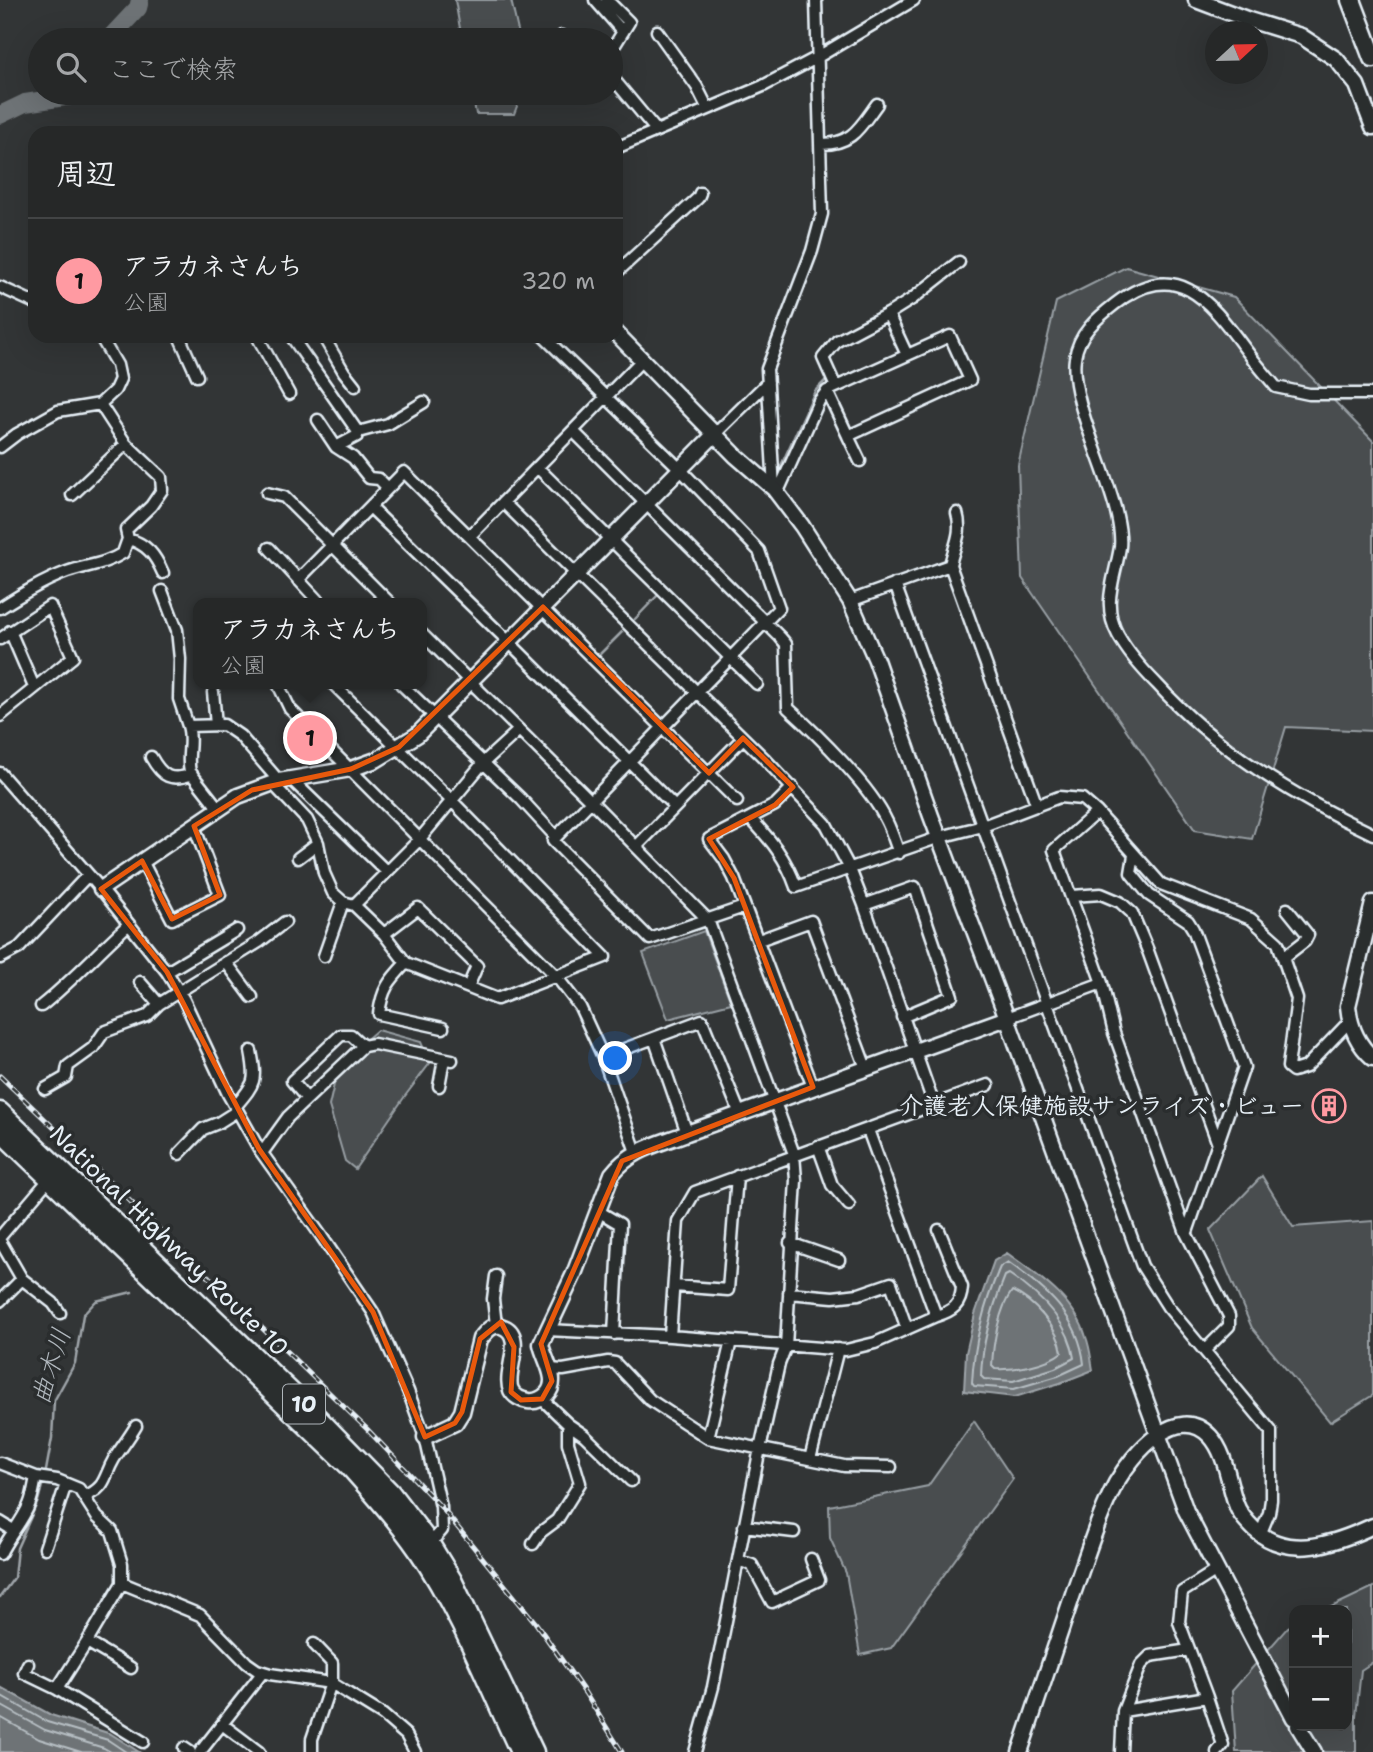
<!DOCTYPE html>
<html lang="ja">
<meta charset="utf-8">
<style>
body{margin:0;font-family:"Shantell Sans","Klee One",sans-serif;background:#2e3030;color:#f1f3f6}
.controls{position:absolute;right:21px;bottom:21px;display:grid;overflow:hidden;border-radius:14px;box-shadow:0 7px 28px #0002}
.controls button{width:63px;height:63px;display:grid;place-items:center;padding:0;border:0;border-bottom:2px solid #424445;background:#262828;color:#f1f3f6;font:35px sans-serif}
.compass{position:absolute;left:1205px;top:21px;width:63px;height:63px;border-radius:50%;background:#262828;box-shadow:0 7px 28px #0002;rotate:68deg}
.you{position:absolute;left:616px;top:1059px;width:24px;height:24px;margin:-18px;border:5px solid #fff;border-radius:50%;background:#1a73e8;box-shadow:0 0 0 10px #1a73e833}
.badge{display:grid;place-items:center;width:46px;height:46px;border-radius:50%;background:#ff9aa2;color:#111;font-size:23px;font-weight:700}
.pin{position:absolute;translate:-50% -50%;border:4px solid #fff;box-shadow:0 2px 7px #0006}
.popup{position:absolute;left:193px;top:598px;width:234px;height:91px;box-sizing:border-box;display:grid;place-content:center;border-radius:14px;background:#262828;filter:drop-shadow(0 2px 5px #0005);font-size:23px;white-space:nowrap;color:#a4a6a8}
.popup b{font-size:26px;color:#f1f3f6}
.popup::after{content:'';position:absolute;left:50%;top:100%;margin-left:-14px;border:14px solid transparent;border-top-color:#262828}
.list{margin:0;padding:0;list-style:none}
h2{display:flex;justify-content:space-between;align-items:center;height:91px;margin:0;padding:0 28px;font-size:30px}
h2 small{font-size:23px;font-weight:400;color:#a4a6a8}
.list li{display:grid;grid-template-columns:46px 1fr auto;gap:21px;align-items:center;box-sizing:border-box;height:126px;padding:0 28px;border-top:2px solid #424445}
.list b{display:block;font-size:26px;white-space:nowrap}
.list p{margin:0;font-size:23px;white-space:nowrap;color:#a4a6a8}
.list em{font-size:23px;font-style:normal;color:#a4a6a8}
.icon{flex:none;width:38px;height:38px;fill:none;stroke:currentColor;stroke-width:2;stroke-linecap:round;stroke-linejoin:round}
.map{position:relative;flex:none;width:1373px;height:1752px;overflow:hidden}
.search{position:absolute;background:#262828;box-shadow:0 7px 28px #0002;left:28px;top:28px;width:595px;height:77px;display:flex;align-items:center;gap:18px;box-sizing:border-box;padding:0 24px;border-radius:38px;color:#a4a6a8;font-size:26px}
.panel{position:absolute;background:#262828;box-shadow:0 7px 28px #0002;left:28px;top:126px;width:595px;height:217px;border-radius:21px}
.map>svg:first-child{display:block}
.green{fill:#494d4f;stroke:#989fa4;stroke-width:2}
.water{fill:#6e7376;stroke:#9fa5aa;stroke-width:2}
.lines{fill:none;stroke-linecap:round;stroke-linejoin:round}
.shore{stroke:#b7bfc4;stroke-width:2}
.stream{stroke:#9fa5aa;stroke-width:2.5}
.river{stroke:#6e7376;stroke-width:18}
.street-casing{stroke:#e8f1f8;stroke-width:15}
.secondary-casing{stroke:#e8f1f8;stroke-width:19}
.highway-casing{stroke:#e8f1f8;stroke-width:23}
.street{stroke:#2a2d2e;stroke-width:10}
.secondary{stroke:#2a2d2e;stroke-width:14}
.highway{stroke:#2a2d2e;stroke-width:18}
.rail-casing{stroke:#e8f1f8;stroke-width:5}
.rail{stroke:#2a2d2e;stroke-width:2.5;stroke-dasharray:8;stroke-linecap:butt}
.marked{fill:none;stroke:#e8590c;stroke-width:5;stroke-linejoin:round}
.labels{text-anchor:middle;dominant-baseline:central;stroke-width:7;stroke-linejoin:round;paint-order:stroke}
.shield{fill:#2a2d2e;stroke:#afb6bb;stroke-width:2}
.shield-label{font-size:23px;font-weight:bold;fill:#e8f1f8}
.poi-label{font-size:24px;font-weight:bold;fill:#e8f1f8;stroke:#2a2d2e;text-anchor:end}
.street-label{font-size:24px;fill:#e8f1f8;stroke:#2a2d2e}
.water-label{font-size:26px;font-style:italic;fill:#b1b8be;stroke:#2a2d2e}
</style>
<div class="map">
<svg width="1373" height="1752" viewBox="0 0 1373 1752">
<rect width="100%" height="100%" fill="#323536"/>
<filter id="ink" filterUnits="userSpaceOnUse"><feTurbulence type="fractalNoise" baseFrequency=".0143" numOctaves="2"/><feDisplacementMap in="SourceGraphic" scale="14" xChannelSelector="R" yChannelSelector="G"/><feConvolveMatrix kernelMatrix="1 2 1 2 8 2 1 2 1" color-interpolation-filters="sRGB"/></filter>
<g filter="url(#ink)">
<path class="green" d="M455 0H511L520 40H462Z
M472 93H522L514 114H476Z
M1126 267 1234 297 1373 441V731L1286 727 1252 839 1195 830 1022 578 1018 465 1056 302Z
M704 931 731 1003 668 1019 643 953Z
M377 1030 421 1042 430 1063 405 1096 355 1169 345 1161 329 1106 339 1063Z
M1262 1176 1293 1227 1373 1221V1395L1330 1422 1252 1328 1210 1230Z
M974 1421 1013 1479 891 1648 860 1655 846 1573 830 1538 829 1506 928 1486Z
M1373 1587V1662L1361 1670 1356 1716V1752H1236L1232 1691 1288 1627 1294 1624V1726H1347V1610H1325Z"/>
<path class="water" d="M1007 1253C1037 1275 1075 1299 1086 1337 1090 1347 1091 1359 1093 1370L1060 1383 1015 1397 964 1391 966 1353 975 1314 994 1261Z
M0 1687 51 1715 111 1734 139 1752H0Z"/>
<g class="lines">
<path class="shore" d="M1008 1262C1046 1289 1079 1316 1084 1364L1058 1376 1014 1389 974 1386 972 1383C974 1342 984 1304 1000 1267Z
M1009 1274C1039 1294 1069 1321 1074 1358L1055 1368 1013 1381 984 1379 981 1376C982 1342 992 1308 1005 1276Z
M1012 1291C1033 1300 1059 1329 1062 1352 1046 1365 1015 1370 995 1369L992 1366C993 1343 999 1309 1012 1291Z
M0 1695 47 1722 108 1740 126 1752
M0 1705 45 1730 104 1748 111 1752
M0 1717 39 1739 81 1752"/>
<path class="stream" d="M779 470 815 391 825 381
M635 619 658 595
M598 656 622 632
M45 1476 52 1438 54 1401 75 1363 83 1315 96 1301 132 1292
M0 1597 14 1578 17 1548 38 1501 43 1482"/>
<path class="river" d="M108 40 138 8 140 0
M0 115 25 103 71 96 78 93"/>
<defs>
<path id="street" d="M595 0 623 32
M607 0 629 22 611 51
M657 31 697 87 708 109
M562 36 567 40
M611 76 656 130
M820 144C852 145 860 127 877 104
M616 148 763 86 818 57 914 0
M616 273 698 198 700 193
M0 287 35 303
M888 314 912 299 959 262
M179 336 197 376
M257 336 289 394
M291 336 358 432 357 436 336 447
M323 336 344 372 355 386
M543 336 679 468 759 551 779 608 556 837
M836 387 823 358 837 341 888 314 907 355
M1373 394H1309L1276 387C1267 376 1258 366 1249 354 1212 305 1180 254 1115 304 1097 318 1078 334 1075 358 1069 398 1108 472 1117 516 1119 525 1121 538 1120 547 1115 579 1101 604 1118 635 1128 653 1142 669 1157 684 1217 750 1293 796 1373 834
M318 420 336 447 353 458 369 478 379 479 388 488
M573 431 780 637 786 644 788 708C818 735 871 787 887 822 892 832 895 843 899 853
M358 432 388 424 424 402
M715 434 768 382
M848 436 860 461
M0 447 17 434 58 411 100 404 115 390 120 379 117 365 100 336
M537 467 757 684
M774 489 767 369 812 251 822 214 816 0
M267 493 284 497 390 603
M777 494 819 401 827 391 950 336 970 380 848 436 827 391
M72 495 126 444
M503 502 764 758 826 824 850 869 864 905 934 1105
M370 507 509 642 675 807
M470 536 641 361
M128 539C147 544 155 555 163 573
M269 548 320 603
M950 565C954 546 963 533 957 513
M298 580 404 472 737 801
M895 584 1142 1266 1168 1307 1271 1431V1500L1269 1513 1260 1535
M162 591 177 630 180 659 179 699 188 726 224 725 240 736 279 781
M850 601 950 565 1037 806
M0 608C22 594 43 581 67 572 87 565 104 565 123 553L128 539 126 530 151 506 162 490 161 477 126 444 100 404
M10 631 34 687
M422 634 591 801 708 920 794 1154 796 1180 786 1346 779 1364 758 1458 713 1687 695 1752
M0 639 50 606 73 657 0 716
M278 684 290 709 556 976 580 1007 603 1057 636 1152
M401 684 521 799 556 837 553 841 650 939 744 907
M213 692 216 725
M188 726C193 741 186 756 190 772L219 809
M151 757C162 777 171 782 192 774
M0 773 101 889 167 972 184 1000 228 1094 259 1149 322 1237 373 1312 408 1391 425 1437 441 1507 442 1530 430 1544
M290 778 387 872
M272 783 307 820 318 843 324 873 333 893 343 902 354 905 384 934 406 963 497 999 605 957 452 801 333 684
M793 787 775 805 709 839 724 859 734 878 813 1087
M1097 812 1054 850 1102 983 1114 1033 1186 1233 1229 1316V1326L1205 1350
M750 818C771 840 786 858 796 887L940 837 983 826 1059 797 1082 799 1097 812 1161 884 1251 919 1278 943 1297 999 1288 1067 1293 1071 1306 1067 1349 1022
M636 847 743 738
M1134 855 1131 873 1149 895 1188 921 1193 929 1244 1067 1187 1232
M298 858 318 843
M142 861 172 919 220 895 194 826
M1072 896 1101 894 1120 902 1132 913 1148 951 1218 1144
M354 905 419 840 483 763 519 730
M864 905 915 887 952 996 902 1017
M384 934 418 908 477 966 468 987
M759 940 811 921 866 1068
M324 956 343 902
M0 958 19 948 88 875
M1283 958 1305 941 1308 935 1287 909
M226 962 252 997
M406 963C389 981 382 989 379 1014L443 1028
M167 972 237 930
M140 982 159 1004 259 942 285 922
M41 1006C72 981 99 951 129 924
M1007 1018 1102 983
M654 1038 687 1133
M603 1057 702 1020 740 1114
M439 1086 444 1059
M45 1089 66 1077 68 1066 93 1048 104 1032 147 1016 159 1004
M307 1099 292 1081 341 1035H351L363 1046
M235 1107C255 1083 257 1082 251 1051
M818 1146 832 1185 849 1205
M262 1153 288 1117 363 1046 374 1044 452 1060
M179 1154 203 1129 218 1123 237 1111
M598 1211 620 1224 614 1334
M0 1237 51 1177
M0 1241 22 1279 53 1303 60 1313
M790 1243 839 1260
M674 1286 728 1290 737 1176
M789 1293 833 1297 859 1294 891 1283 907 1329
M0 1301 22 1279
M936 1316C953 1311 961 1305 962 1287L939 1230
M496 1325 493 1299 496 1276
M547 1330 670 1336 846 1350 875 1343 936 1316 868 1130
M670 1336 678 1221 695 1192 988 1085
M550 1369 563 1370 608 1362 615 1363 650 1400 708 1438 810 1459 838 1349
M542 1399 568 1424 584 1435 631 1481
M708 1438 731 1341
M810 1459 844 1466 891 1467
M0 1463 36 1477 57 1480 79 1489 97 1517 112 1531 122 1564V1583L200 1615 247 1663 257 1670 270 1674 331 1683 383 1715 406 1735 415 1752
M84 1497C107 1487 103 1478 114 1459 121 1448 129 1438 136 1426
M0 1522 13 1530
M744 1526 794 1532
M533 1544 541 1532 557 1520 580 1483 568 1443V1424
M45 1548 66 1484
M0 1554C8 1537 22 1522 29 1505 33 1496 34 1486 36 1477
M738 1560 752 1565 772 1602 819 1580 811 1559
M122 1583 87 1642 131 1668
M87 1642 57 1689 143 1742
M314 1644 332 1663V1684
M1189 1650 1150 1656 1141 1665 1123 1711 1207 1697 1179 1622 1182 1592 1215 1571
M28 1664 24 1673 57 1689
M1207 1697 1223 1745 1217 1752
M222 1724 259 1752
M184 1748 190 1752
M200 1752 263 1672
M312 1752V1739L331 1683
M1121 1752 1123 1711"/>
<path id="secondary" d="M1196 0 1249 20 1301 36 1336 59 1357 85 1373 127
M616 333 736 456 774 489 802 526 850 601 876 660 931 816 1007 1018 1186 1511 1294 1718
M101 889 238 796 279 781 351 769 376 760 417 735 715 434
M1373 903 1348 1006C1350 1027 1357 1044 1373 1058
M425 1437 455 1423 462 1412 480 1339C486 1332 491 1324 501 1326 528 1334 503 1373 511 1390 514 1396 521 1400 528 1401 535 1402 541 1400 547 1394 560 1380 544 1360 541 1344L574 1274 612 1174C631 1149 659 1144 687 1133L1007 1018
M1298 1726 1314 1752
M1020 1752C1038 1698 1056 1645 1074 1591 1087 1555 1098 1517 1116 1483 1132 1455 1177 1401 1210 1436 1226 1453 1228 1482 1236 1504 1239 1514 1247 1522 1254 1529 1289 1561 1336 1543 1373 1526"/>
<path id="highway" d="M1351 0 1373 58
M0 1112 317 1417 390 1492 430 1544 452 1580 534 1752
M0 1131 350 1467C374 1494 398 1521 418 1550 459 1610 489 1686 520 1752"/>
</defs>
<use href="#street" class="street-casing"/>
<use href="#secondary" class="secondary-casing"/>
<use href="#highway" class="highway-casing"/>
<use href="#street" class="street"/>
<use href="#secondary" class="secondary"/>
<use href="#highway" class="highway"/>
<defs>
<path id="rail" d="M0 1076 367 1429 441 1507 535 1622 585 1693 622 1752"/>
</defs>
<use href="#rail" class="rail-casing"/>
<use href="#rail" class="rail"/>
</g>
</g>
<path class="marked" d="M543 607 709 773 743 738 793 787 775 805 709 839 734 878 813 1087 622 1161 541 1344 552 1381 542 1399 521 1400 511 1392 514 1347 501 1322 480 1339 462 1412 455 1423 425 1437 373 1312 259 1149 167 972 101 889 142 861 172 919 220 895 194 826 252 790 351 769 399 747Z"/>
<defs>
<symbol id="building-ring" viewBox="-11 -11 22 22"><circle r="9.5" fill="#2a2d2e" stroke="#ff9aa2" stroke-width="1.5"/><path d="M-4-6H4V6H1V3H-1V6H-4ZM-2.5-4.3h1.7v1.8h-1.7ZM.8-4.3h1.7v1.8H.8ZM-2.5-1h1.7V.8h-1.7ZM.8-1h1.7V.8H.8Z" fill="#ff9aa2"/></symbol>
</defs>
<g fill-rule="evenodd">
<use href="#building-ring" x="1310" y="1087" width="38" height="38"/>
</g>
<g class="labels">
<rect class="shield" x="283" y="1384.5" width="42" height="39" rx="5"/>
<g class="shield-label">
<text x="304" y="1404">10</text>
</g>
<g class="poi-label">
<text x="1304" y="1106">介護老人保健施設サンライズ・ビュー</text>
</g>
<g class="street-label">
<text transform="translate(169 1241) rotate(44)">National Highway Route 10</text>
</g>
<g class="water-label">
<text transform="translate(50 1366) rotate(-73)">曲木川</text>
</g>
</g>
</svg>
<div class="controls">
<button>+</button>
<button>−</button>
</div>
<svg class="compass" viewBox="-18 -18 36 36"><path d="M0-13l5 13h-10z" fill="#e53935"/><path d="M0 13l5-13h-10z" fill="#a4a6a8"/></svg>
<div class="you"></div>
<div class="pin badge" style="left:310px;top:738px">1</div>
<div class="popup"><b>アラカネさんち</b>公園</div>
<div class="search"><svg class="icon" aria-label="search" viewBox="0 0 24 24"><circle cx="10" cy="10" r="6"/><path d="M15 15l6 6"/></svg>ここで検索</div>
<section class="panel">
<h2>周辺<small></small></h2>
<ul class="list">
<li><span class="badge">1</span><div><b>アラカネさんち</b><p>公園</p></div><em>320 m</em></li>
</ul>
</section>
</div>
